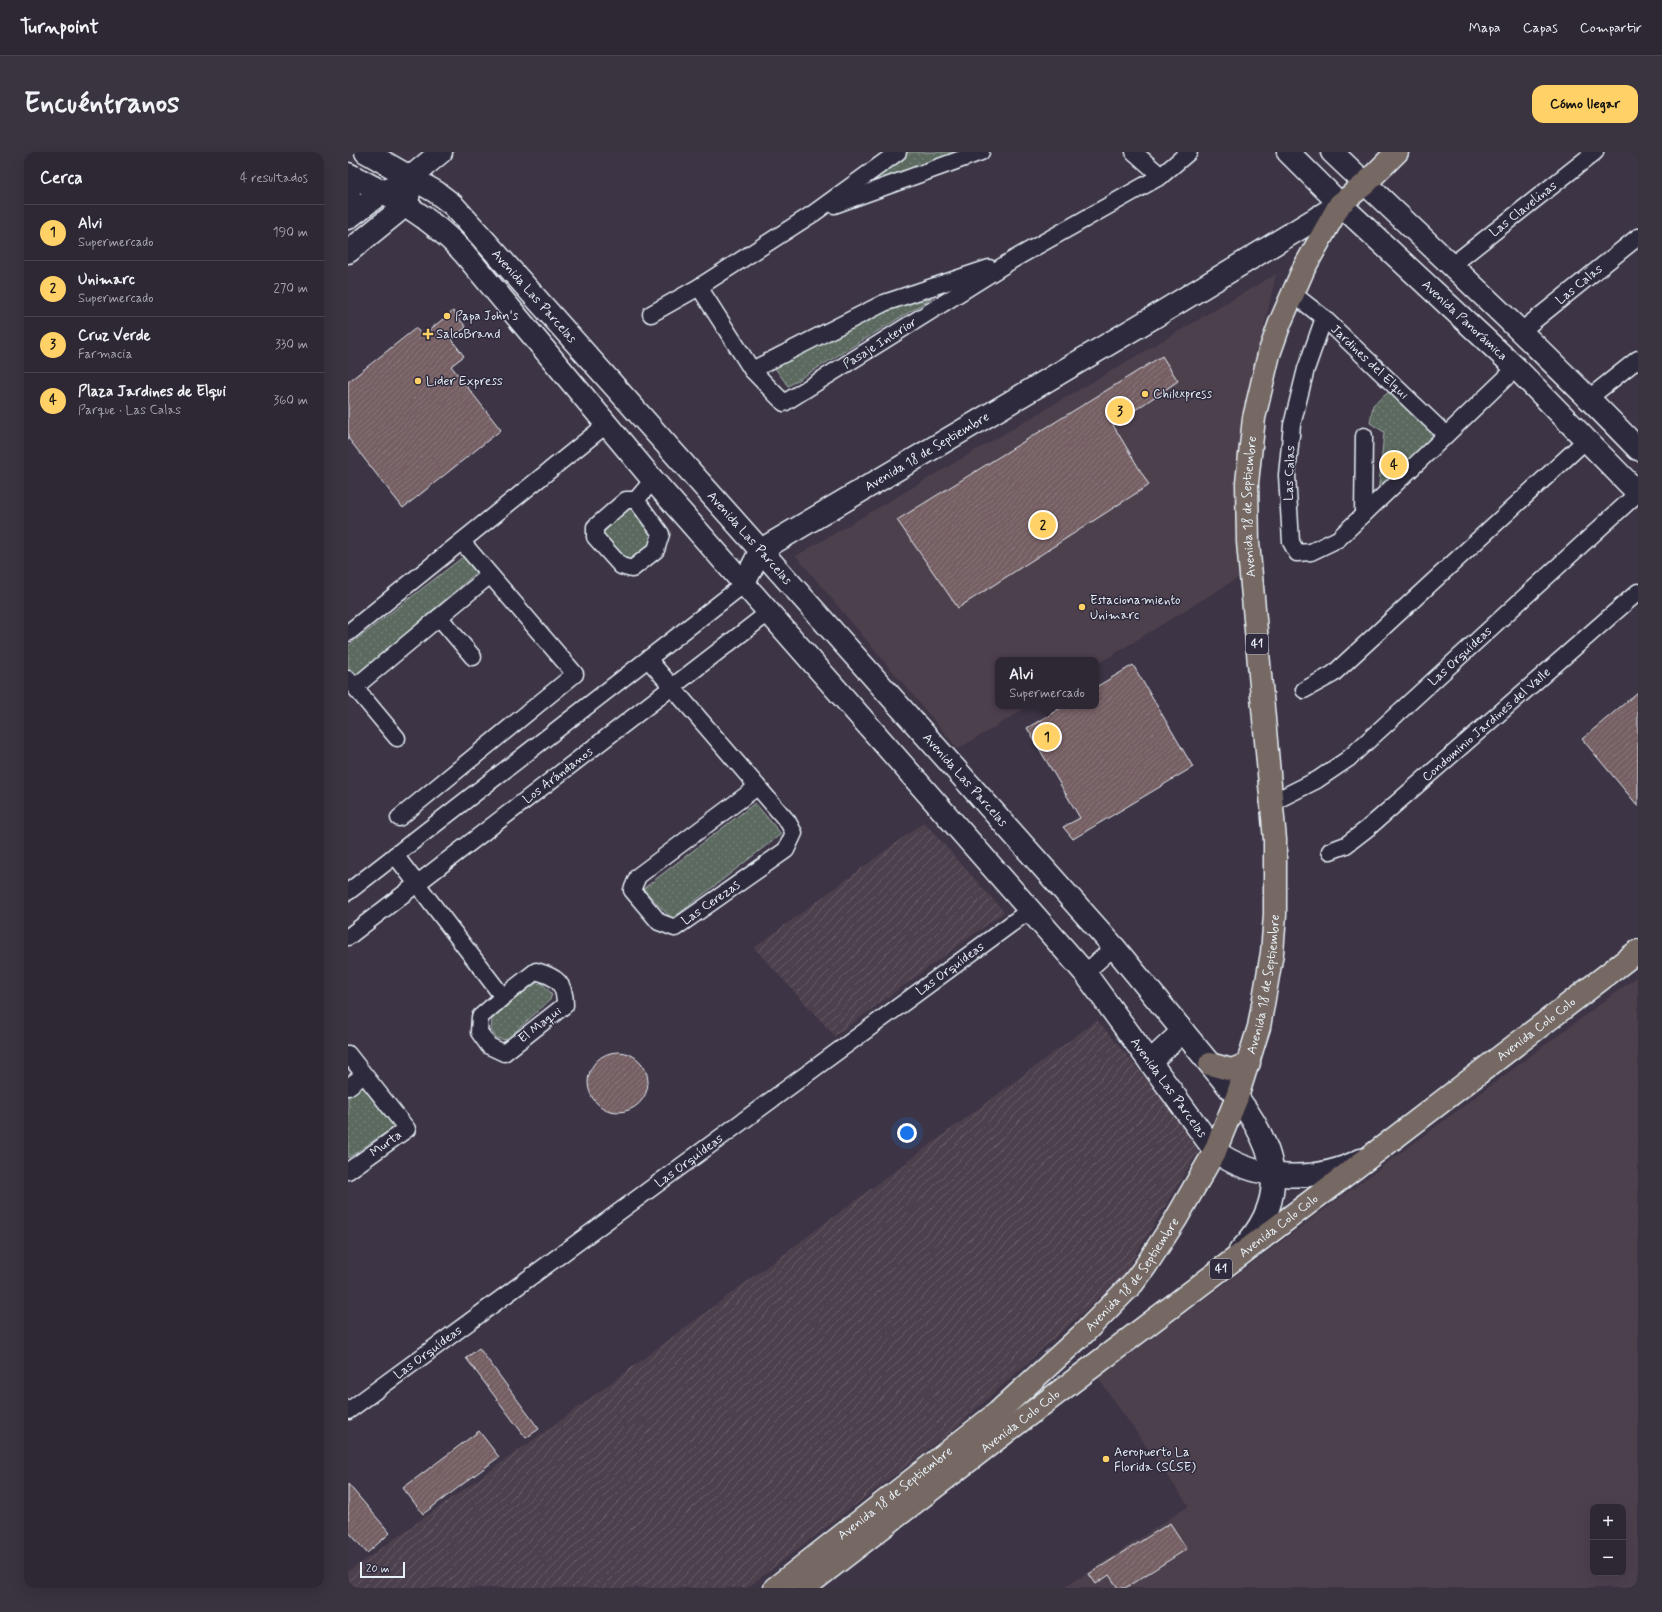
<!DOCTYPE html>
<html lang="es">
<meta charset="utf-8">
<style>
body{margin:0;font-family:Mynerve,sans-serif;background:#3a3340;color:#f1f3f6}
.controls{position:absolute;right:12px;bottom:12px;display:grid;overflow:hidden;border-radius:8px;box-shadow:0 4px 16px #0002}
.controls button{width:36px;height:36px;display:grid;place-items:center;padding:0;border:0;border-bottom:1px solid #49444f;background:#2e2734;color:#f1f3f6;font:20px sans-serif}
.scale{position:absolute;left:12px;bottom:10px;width:45px;box-sizing:border-box;padding-left:4px;border:2px solid #e8f1f8;border-top:0;font-size:11px;line-height:14px;white-space:nowrap;color:#e8f1f8;-webkit-text-stroke:3px #2f2a3d;paint-order:stroke}
.you{position:absolute;left:559px;top:981px;width:14px;height:14px;margin:-10px;border:3px solid #fff;border-radius:50%;background:#1a73e8;box-shadow:0 0 0 6px #1a73e833}
.badge{display:grid;place-items:center;width:26px;height:26px;border-radius:50%;background:#ffd166;color:#111;font-size:13px;font-weight:700}
.pin{position:absolute;translate:-50% -50%;border:2px solid #fff;box-shadow:0 1px 4px #0006}
.popup{position:absolute;left:647px;top:505px;width:104px;height:52px;box-sizing:border-box;display:grid;place-content:center;border-radius:8px;background:#2e2734;filter:drop-shadow(0 1px 3px #0005);font-size:13px;white-space:nowrap;color:#a7a5ac}
.popup b{font-size:15px;color:#f1f3f6}
.popup::after{content:'';position:absolute;left:50%;top:100%;margin-left:-8px;border:8px solid transparent;border-top-color:#2e2734}
.list{margin:0;padding:0;list-style:none}
h2{display:flex;justify-content:space-between;align-items:center;height:52px;margin:0;padding:0 16px;font-size:17px}
h2 small{font-size:13px;font-weight:400;color:#a7a5ac}
.list li{display:grid;grid-template-columns:26px 1fr auto;gap:12px;align-items:center;box-sizing:border-box;height:56px;padding:0 16px;border-top:1px solid #49444f}
.list b{display:block;font-size:15px;white-space:nowrap}
.list p{margin:0;font-size:13px;white-space:nowrap;color:#a7a5ac}
.list em{font-size:13px;font-style:normal;color:#a7a5ac}
.map{position:relative;flex:none;width:1290px;height:1436px;overflow:hidden;border-radius:12px}
header{display:flex;align-items:center;gap:24px;box-sizing:border-box;height:56px;padding:0 20px;background:#2e2734;border-bottom:1px solid #49444f}
header strong{font-size:19px}
nav{display:flex;gap:22px;margin-inline-start:auto;font-size:14px}
.intro{display:flex;align-items:center;justify-content:space-between;box-sizing:border-box;height:96px;padding:0 24px}
h1{margin:0;font-size:28px}
.button{padding:10px 18px;border-radius:12px;background:#ffd166;color:#111;font-size:14px;font-weight:700}
main{display:flex;gap:24px;padding:0 24px}
aside{flex:1;background:#2e2734;border-radius:12px;box-shadow:0 4px 16px #0002}
.map>svg:first-child{display:block}
.built{fill:#4e414e;fill-rule:evenodd}
.industrial{fill:url(#industrial-furrows)}
.park{fill:url(#park-dots);stroke:#a2adac}
.building{fill:url(#building-hatch);stroke:#e8f1f8}
.lines{fill:none;stroke-linecap:round;stroke-linejoin:round}
.street-casing{stroke:#e8f1f8;stroke-width:19}
.secondary-casing{stroke:#e8f1f8;stroke-width:25}
.primary-casing{stroke:#e8f1f8;stroke-width:25}
.street{stroke:#2f2a3d;stroke-width:16}
.secondary{stroke:#2f2a3d;stroke-width:22}
.primary{stroke:#766964;stroke-width:22}
.poi-dot{fill:#ffd166;stroke:#2f2a3d;stroke-width:1.5}
.labels{text-anchor:middle;dominant-baseline:central;stroke-width:3;stroke-linejoin:round;paint-order:stroke}
.shield{fill:#2f2a3d;stroke:#b0b5c0;stroke-width:1}
.shield-label{font-size:12px;font-weight:bold;fill:#e8f1f8}
.street-label{font-size:13px;fill:#e8f1f8;stroke:#2f2a3d}
.poi-label{font-size:13px;fill:#e8f1f8;stroke:#2f2a3d;text-anchor:start}
</style>
<header>
<strong>Turnpoint</strong>
<nav><a>Mapa</a><a>Capas</a><a>Compartir</a></nav>
</header>
<div class="intro"><h1>Encuéntranos</h1><a class="button">Cómo llegar</a></div>
<main>
<aside>
<h2>Cerca<small>4 resultados</small></h2>
<ul class="list">
<li><span class="badge">1</span><div><b>Alvi</b><p>Supermercado</p></div><em>190 m</em></li>
<li><span class="badge">2</span><div><b>Unimarc</b><p>Supermercado</p></div><em>270 m</em></li>
<li><span class="badge">3</span><div><b>Cruz Verde</b><p>Farmacia</p></div><em>330 m</em></li>
<li><span class="badge">4</span><div><b>Plaza Jardines de Elqui</b><p>Parque · Las Calas</p></div><em>360 m</em></li>
</ul>
</aside>
<div class="map">
<svg width="1290" height="1436" viewBox="0 0 1290 1436">
<defs>
<pattern id="industrial-furrows" width="10" height="10" patternUnits="userSpaceOnUse"><rect width="10" height="10" fill="#4e414e"/><path d="M-1 1l2-2M0 10L10 0M9 11l2-2" fill="none" stroke="#685d68"/></pattern>
<pattern id="park-dots" width="8" height="8" patternUnits="userSpaceOnUse"><rect width="8" height="8" fill="#5b695f"/><path d="M2 2h.1M6 6h.1" fill="none" stroke="#737f77" stroke-width="1.8" stroke-linecap="round"/></pattern>
<pattern id="building-hatch" width="6" height="6" patternUnits="userSpaceOnUse"><rect width="6" height="6" fill="#755e64"/><path d="M-1 1l2-2M0 6l6-6M5 7l2-2" fill="none" stroke="#89767b"/></pattern>
</defs>
<rect width="100%" height="100%" fill="#3d3445"/>
<filter id="ink" filterUnits="userSpaceOnUse"><feTurbulence type="fractalNoise" baseFrequency=".025" numOctaves="2"/><feDisplacementMap in="SourceGraphic" scale="8" xChannelSelector="R" yChannelSelector="G"/><feConvolveMatrix kernelMatrix="1 2 1 2 8 2 1 2 1" color-interpolation-filters="sRGB"/></filter>
<g filter="url(#ink)">
<path class="built" d="M928 122 891 285 888 342 893 424 748 513V508H650V554H681L610 597 448 404Z
M1290 824V1436H716L841 1354 750 1226ZM1245 1355H1275V1421H1245Z"/>
<path class="industrial" d="M576 670 656 760 487 884 406 796Z
M749 868 854 993 774 1125 604 1279 399 1436H0V1420L8 1414 212 1269Z"/>
<path class="park" d="M561 0H617L511 36Z
M584 146 440 234 427 216 432 206 540 154Z
M1042 239 1087 283 1030 343 1036 280 1022 271 1025 253Z
M281 355 309 388 282 412 254 380Z
M115 405 128 421 7 525 0 517V494Z
M407 651 433 682 324 767 295 737Z
M194 831 204 842 202 848 158 888 148 886 143 878 144 867 185 832Z
M15 933 46 975 0 1006V945Z"/>
<path class="building" d="M105 159 118 175 103 187 116 204 103 214 153 278 55 356 0 286V230L68 176 74 184Z
M814 204 830 229 765 273 801 333 610 456 549 368Z
M785 513 845 615 725 687 715 675 732 666 679 576 716 554H748V535Z
M1290 540V654L1234 587Z
M240 930a30 30 0 1 1 60 0a30 30 0 1 1-60 0Z
M131 1196 191 1277 178 1286 118 1206Z
M131 1279 151 1305 75 1362 55 1336Z
M0 1332 42 1381 19 1401 0 1379Z
M822 1371 839 1397 777 1436H770L761 1423 748 1432 741 1422Z"/>
<g class="lines">
<defs>
<g id="street">
<path id="s1" d="M550 0 466 61 351 135 404 218 436 251 666 107 813 24 841 0"/>
<path d="M786 0 813 24"/>
<path d="M486 53 633 0"/>
<path id="s2" d="M1103 114 1247 0"/>
<path id="s3" d="M944 141 976 166 1097 282"/>
<path d="M303 162 351 135"/>
<path d="M976 166 958 217 944 273 939 323 943 390 949 401 963 400 990 387 1168 216"/>
<path id="s4" d="M1172 180 1290 85"/>
<path d="M404 218 536 151 641 116"/>
<path d="M1241 246 1290 207"/>
<path d="M288 348 313 382 308 398 284 417 273 414 247 385V375L278 348H288L305 328"/>
<path d="M1015 363 1016 284"/>
<path d="M91 465 125 505"/>
<path d="M0 481 259 272"/>
<path d="M300 507 440 670 446 681 438 698 327 776 311 770 284 738 290 724 409 635"/>
<path d="M0 527 49 586"/>
<path d="M7 535 142 423"/>
<path d="M956 538 985 522 1238 288"/>
<path id="s5" d="M923 651 969 628 1000 607 1290 341"/>
<path d="M51 666 227 522 114 390"/>
<path id="s6" d="M982 699 998 693 1020 676 1290 440"/>
<path d="M47 703 155 845 188 819C209 825 217 831 217 853L156 901 141 894 131 880 132 865 155 845"/>
<path d="M0 740 395 433"/>
<path id="s7" d="M0 785 420 461"/>
<path d="M737 821 766 795"/>
<path d="M0 902 59 977 0 1019"/>
<path d="M0 935 16 923"/>
<path id="s8" d="M0 1259 682 758"/>
</g>
<g id="secondary">
<path id="s9" d="M18 0 88 40 105 53 766 795 889 945C929 998 943 1046 892 1099"/>
<path id="s10" d="M940 0 992 52 1168 216 1290 341"/>
<path d="M984 0C1087 98 1192 195 1290 297"/>
<path id="s11" d="M0 22C44 44 82 64 116 101L305 328 737 821 867 999C908 1029 967 1031 1013 1008"/>
<path d="M0 41C5 50 4 56 0 65"/>
<path d="M0 66 34 40 63 25 93 0"/>
<path d="M0 100 59 52 61 40"/>
<path id="s12" d="M413 398 806 165 992 52"/>
<path d="M395 433 413 398"/>
<path d="M802 910 835 879"/>
</g>
<g id="primary">
<path d="M862 912 884 918 901 911"/>
<path id="s13" d="M427 1436 649 1261 736 1181 785 1131 797 1115 828 1067 867 999 889 945 911 875 924 801 927 763V688L900 390 899 331 906 266 921 202 932 171 956 116 992 52 1017 32 1049 0"/>
<path id="s14" d="M456 1436 658 1280 1036 994 1290 799"/>
</g>
</defs>
<use href="#street" class="street-casing"/>
<use href="#secondary" class="secondary-casing"/>
<use href="#primary" class="primary-casing"/>
<use href="#street" class="street"/>
<use href="#secondary" class="secondary"/>
<use href="#primary" class="primary"/>
</g>
</g>
<g class="poi-dot">
<circle cx="99" cy="164" r="4"/>
<path d="M78 176h4v4h4v4h-4v4h-4v-4h-4v-4h4z"/>
<circle cx="70" cy="229" r="4"/>
<circle cx="797" cy="242" r="4"/>
<circle cx="734" cy="455" r="4"/>
<circle cx="758" cy="1307" r="4"/>
</g>
<g class="labels">
<g class="shield">
<rect x="898" y="482" width="22" height="20" rx="3"/>
<rect x="862" y="1107" width="22" height="20" rx="3"/>
</g>
<g class="shield-label">
<text x="909" y="492">41</text>
<text x="873" y="1117">41</text>
</g>
<g class="street-label">
<text stroke="none"><textPath href="#s2" startOffset="92">Las Clavelinas</textPath></text>
<text stroke="none"><textPath href="#s4" startOffset="76">Las Calas</textPath></text>
<text stroke="none"><textPath href="#s9" startOffset="224">Avenida Las Parcelas</textPath></text>
<text stroke="none"><textPath href="#s10" startOffset="244">Avenida Panorámica</textPath></text>
<text stroke="none"><textPath href="#s1" startOffset="498">Pasaje Interior</textPath></text>
<text stroke="none"><textPath href="#s3" startOffset="104">Jardines del Elqui</textPath></text>
<text stroke="none"><textPath href="#s12" startOffset="193">Avenida 18 de Septiembre</textPath></text>
<text transform="translate(942 321) rotate(-88)">Las Calas</text>
<text stroke="none"><textPath href="#s13" startOffset="1281">Avenida 18 de Septiembre</textPath></text>
<text stroke="none"><textPath href="#s9" startOffset="548">Avenida Las Parcelas</textPath></text>
<text stroke="none"><textPath href="#s5" startOffset="241">Las Orquídeas</textPath></text>
<text stroke="none"><textPath href="#s6" startOffset="202">Condominio Jardines del Valle</textPath></text>
<text stroke="none"><textPath href="#s7" startOffset="265">Los Arándanos</textPath></text>
<text stroke="none"><textPath href="#s9" startOffset="872">Avenida Las Parcelas</textPath></text>
<text transform="translate(363 751) rotate(-35)">Las Cerezas</text>
<text stroke="none"><textPath href="#s8" startOffset="747">Las Orquídeas</textPath></text>
<text stroke="none"><textPath href="#s13" startOffset="801">Avenida 18 de Septiembre</textPath></text>
<text transform="translate(192 873) rotate(-38)">El Maqui</text>
<text stroke="none"><textPath href="#s14" startOffset="921">Avenida Colo Colo</textPath></text>
<text stroke="none"><textPath href="#s11" startOffset="1234">Avenida Las Parcelas</textPath></text>
<text transform="translate(38 992) rotate(-36)">Murta</text>
<text stroke="none"><textPath href="#s8" startOffset="423">Las Orquídeas</textPath></text>
<text stroke="none"><textPath href="#s14" startOffset="597">Avenida Colo Colo</textPath></text>
<text stroke="none"><textPath href="#s13" startOffset="477">Avenida 18 de Septiembre</textPath></text>
<text stroke="none"><textPath href="#s8" startOffset="99">Las Orquídeas</textPath></text>
<text stroke="none"><textPath href="#s14" startOffset="273">Avenida Colo Colo</textPath></text>
<text stroke="none"><textPath href="#s13" startOffset="153">Avenida 18 de Septiembre</textPath></text>
</g>
<g class="poi-label">
<text x="107" y="164">Papa John's</text>
<text x="88" y="182">SalcoBrand</text>
<text x="78" y="229">Lider Express</text>
<text x="805" y="242">Chilexpress</text>
<text x="742" y="448">Estacionamiento<tspan x="742" dy="15">Unimarc</tspan></text>
<text x="766" y="1300">Aeropuerto La<tspan x="766" dy="15">Florida (SCSE)</tspan></text>
</g>
</g>
</svg>
<div class="controls">
<button>+</button>
<button>−</button>
</div>
<div class="scale">20 m</div>
<div class="you"></div>
<div class="pin badge" style="left:699px;top:585px">1</div>
<div class="popup"><b>Alvi</b>Supermercado</div>
<div class="pin badge" style="left:695px;top:373px">2</div>
<div class="pin badge" style="left:772px;top:259px">3</div>
<div class="pin badge" style="left:1046px;top:313px">4</div>
</div>
</main>
